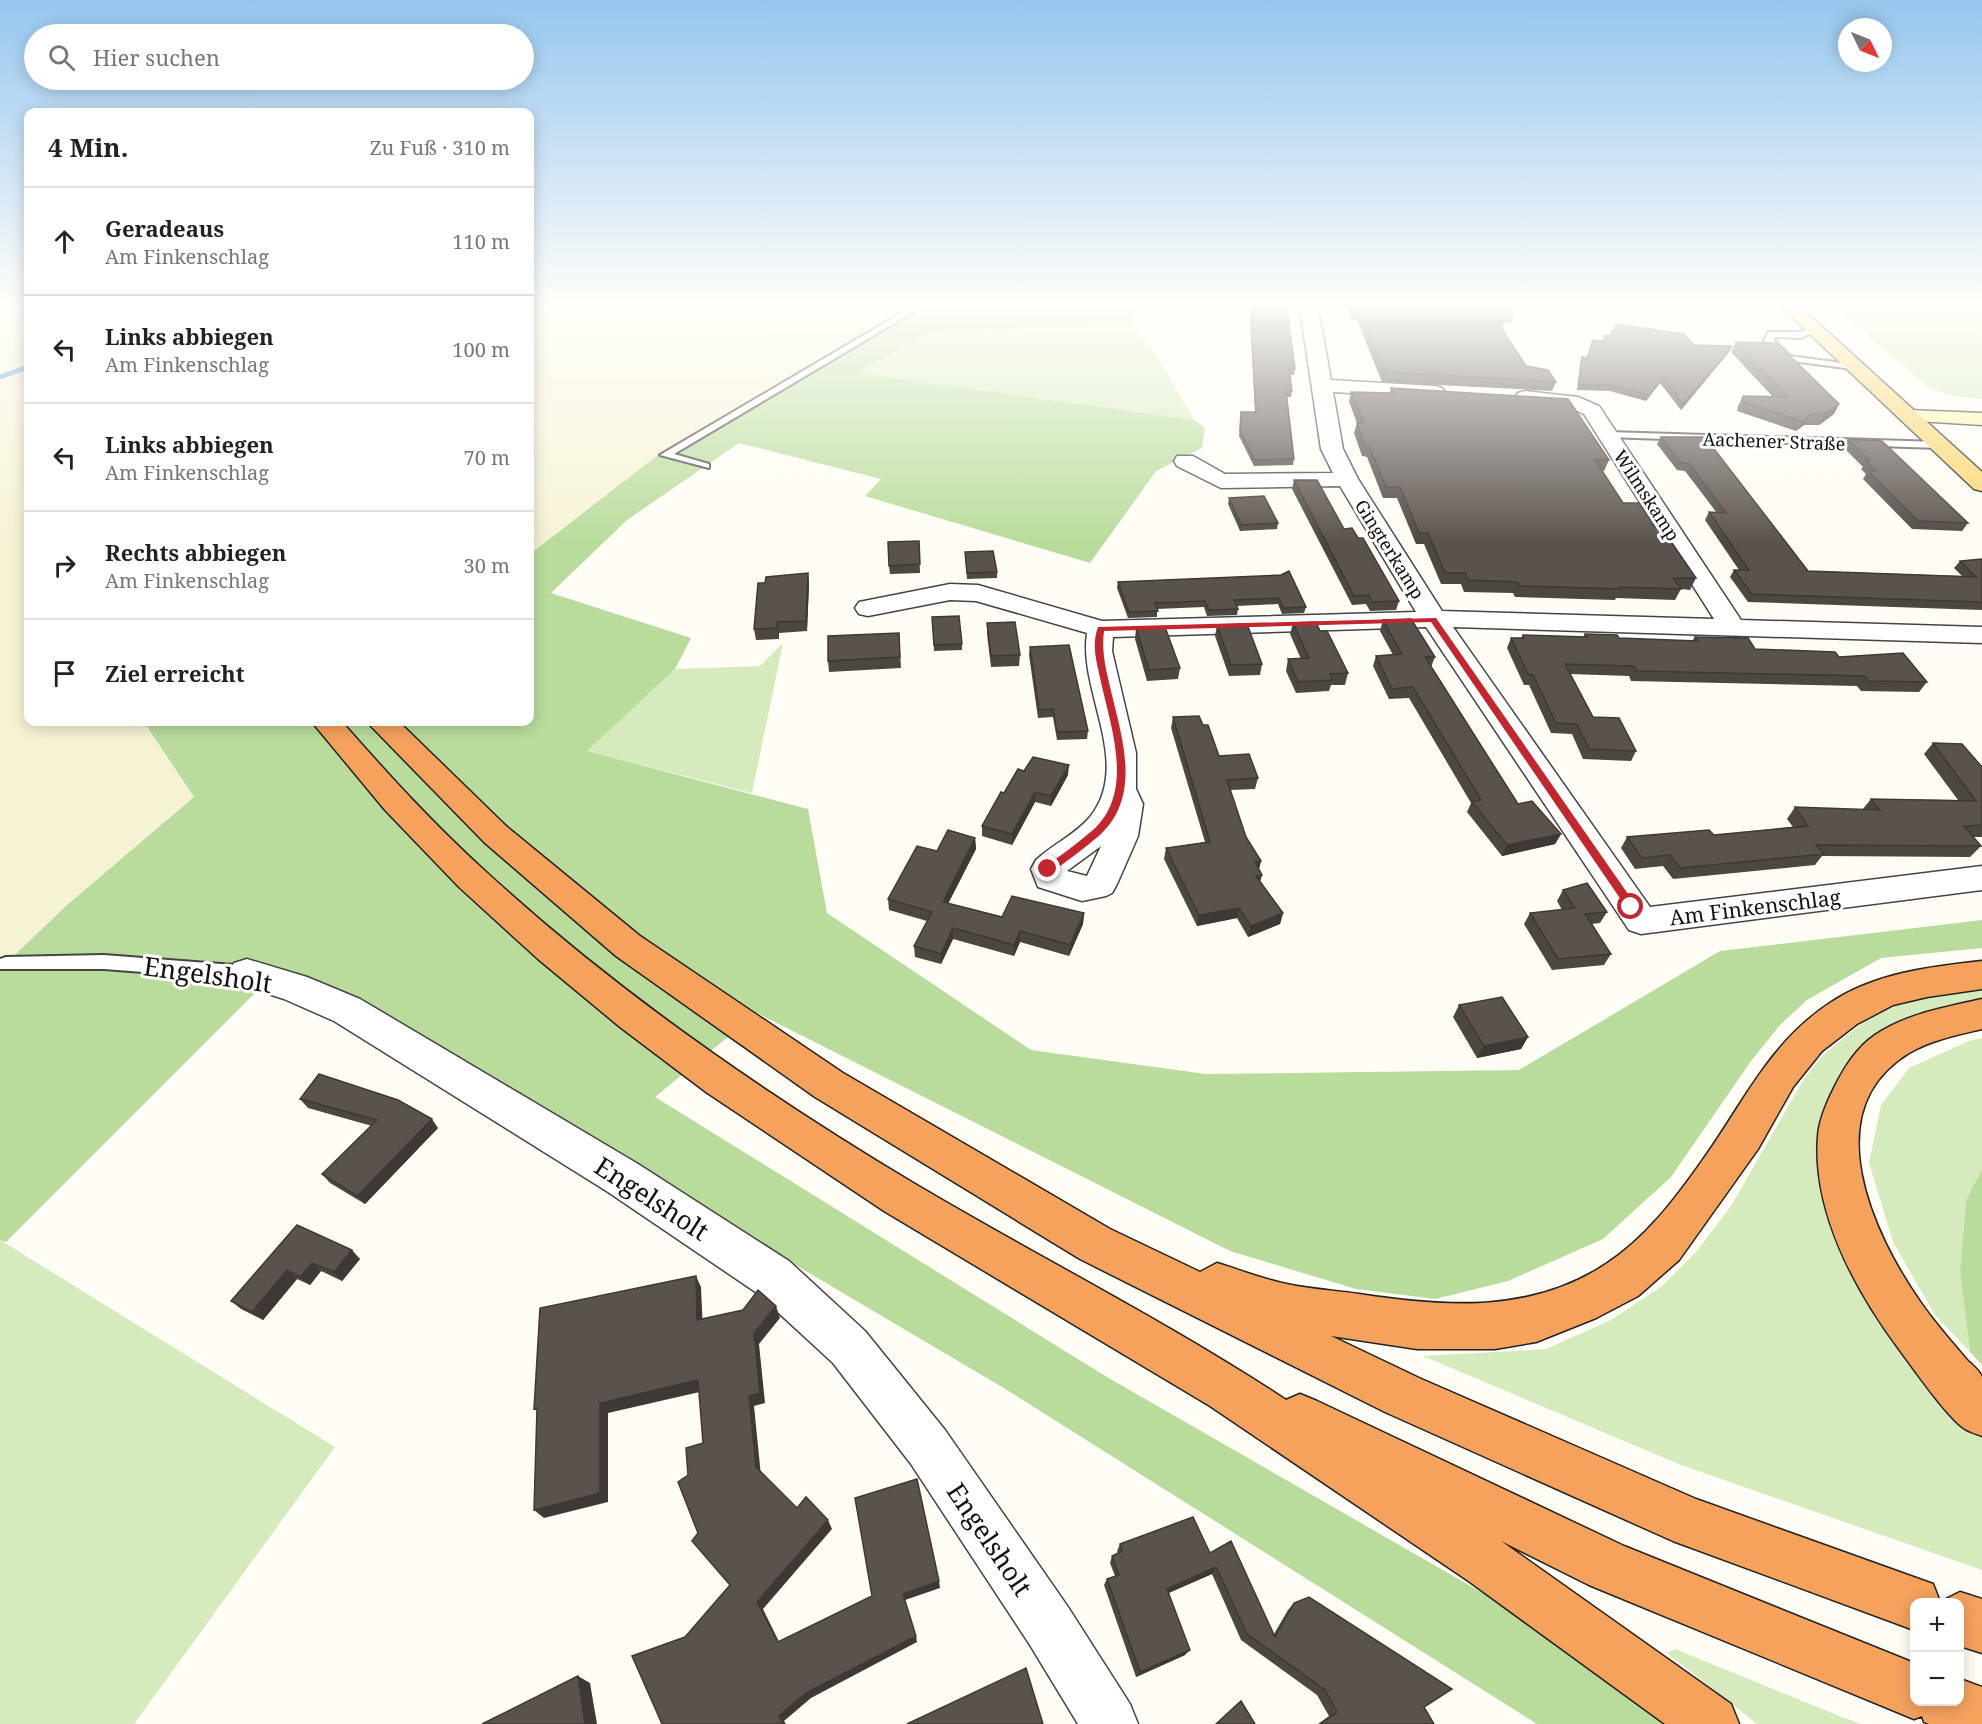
<!DOCTYPE html>
<html lang="de">
<meta charset="utf-8">
<style>
body{margin:0;font-family:"Noto Serif",serif;background:#f6f6f6;color:#222}
.controls{position:absolute;right:18px;bottom:18px;display:grid;overflow:hidden;border-radius:12px;box-shadow:0 3px 15px #0003}
.controls button{width:54px;height:54px;display:grid;place-items:center;padding:0;border:0;border-bottom:2px solid #e0e0e0;background:#fff;color:#222;font:30px sans-serif}
.compass{position:absolute;left:1838px;top:18px;width:54px;height:54px;border-radius:50%;background:#fff;box-shadow:0 3px 15px #0003;rotate:133deg}
.stop{position:absolute;width:18px;height:18px;margin:-14px;border:4px solid #c4262e;border-radius:50%;background:#fff}
.stop.end{background:#c4262e;border-color:#fff;box-shadow:0 2px 6px #0008}
.list{margin:0;padding:0;list-style:none}
h2{display:flex;justify-content:space-between;align-items:center;height:78px;margin:0;padding:0 24px;font-size:26px}
h2 small{font-size:20px;font-weight:400;color:#767676}
.list li{display:grid;grid-template-columns:39px 1fr auto;gap:18px;align-items:center;box-sizing:border-box;height:108px;padding:0 24px;border-top:2px solid #e0e0e0}
.list b{display:block;font-size:22px;white-space:nowrap}
.list p{margin:0;font-size:20px;white-space:nowrap;color:#767676}
.list em{font-size:20px;font-style:normal;color:#767676}
.icon{flex:none;width:33px;height:33px;fill:none;stroke:currentColor;stroke-width:2;stroke-linecap:round;stroke-linejoin:round}
.map{position:relative;flex:none;width:1982px;height:1724px;overflow:hidden}
.search{position:absolute;background:#fff;box-shadow:0 3px 15px #0003;left:24px;top:24px;width:510px;height:66px;display:flex;align-items:center;gap:15px;box-sizing:border-box;padding:0 21px;border-radius:33px;color:#767676;font-size:22px}
.panel{position:absolute;background:#fff;box-shadow:0 3px 15px #0003;left:24px;top:108px;width:510px;height:618px;border-radius:12px}
.map>svg:first-child{display:block}
.farmland{fill:#f6f3d4}
.green{fill:#d5ebbd}
.forest{fill:#b9dc9c}
.lines{fill:none;stroke-linecap:round;stroke-linejoin:round}
.stream{stroke:#3f96cf;stroke-width:5}
.lane-casing{stroke:#444;stroke-width:4}
.street-casing{stroke:#444;stroke-width:3}
.secondary-casing{stroke:#333;stroke-width:3}
.primary-casing{stroke:#222;stroke-width:3}
.highway-casing{stroke:#222;stroke-width:3}
.lane{fill:#fff;fill-rule:evenodd}
.street{fill:#fff;fill-rule:evenodd}
.secondary{fill:#fff6b0;fill-rule:evenodd}
.primary{fill:#f9d66b;fill-rule:evenodd}
.highway{fill:#f5a25d;fill-rule:evenodd}
.wall{fill:#4d4742}
.shaded-wall{fill:#3f3936}
.building{fill:#5a524d;stroke:#3f3936;stroke-width:1.5}
.route{fill:#c4262e}
.labels{text-anchor:middle;dominant-baseline:central;stroke-width:6;stroke-linejoin:round;paint-order:stroke}
.far-street-label{font-size:18px;fill:#111;stroke:#fff}
.street-label{font-size:21px;fill:#111;stroke:#fff}
.near-street-label{font-size:26px;fill:#111;stroke:#fff}
</style>
<div class="map">
<svg width="1982" height="1724" viewBox="0 0 1982 1724">
<rect width="100%" height="100%" fill="#fffdf5"/>
<path class="farmland" d="M0 302H28V722H144L194 797 67 905 0 969Z
M530 302H926L654 458 530 554Z"/>
<path class="green" d="M1828 302H1982V399L1952 396 1930 388Z
M1134 325 1165 369 1194 420 856 373 930 331Z
M783 643 752 793 586 751 675 669 760 666Z
M1982 985V1001L1929 1015 1829 1119 1948 1400 1982 1437V1570L1681 1465 1423 1356 1546 1349 1611 1320 1661 1287 1697 1251 1731 1206 1804 1079 1822 1056 1866 1020 1899 1003Z
M1982 1038V1169L1966 1200 1960 1272 1970 1352 1935 1315 1893 1242 1869 1163 1881 1105 1909 1068 1969 1041Z
M0 1240 335 1447 134 1724H0Z
M1675 1649 1842 1717 1861 1724H1757L1667 1653Z"/>
<path class="forest" d="M926 302H1136L1134 325 930 331 857 373 1194 420 1205 428 1202 448 1156 471 1090 563 865 496 881 479 739 443 627 520 551 593 691 638 675 669 587 751 808 809 827 913 1031 1050 1206 1074 1519 1070 1720 951 1982 920V948L1881 958 1807 1000 1780 1025 1751 1061 1671 1177 1603 1239 1508 1281 1435 1299 1356 1289 1230 1251 757 1013 655 1097 1107 1377 1488 1596 1665 1724H1537L1007 1390 329 989 273 975 6 1242 0 1240V969L67 905 194 797 144 722H530V554L654 458Z
M1982 1169V1365L1970 1352 1960 1272 1966 1200Z"/>
<g class="lines">
<path class="stream" d="M0 377 28 367"/>
<defs>
<path id="lane" d="M920 302H930L674 454 709 464V468L660 455Z
M1812 327 1820 329 1801 338 1775 337 1774 340 1790 356 1857 365 1860 366V370L1784 360 1764 341 1768 332H1800Z
M1609 432 1939 442 1944 445 1939 448 1605 437V433Z
M104 955 247 966 253 968 256 973 253 978 247 980 104 969H0V959L6 957Z"/>
<path id="street" d="M1299 302H1317L1331 380 1435 386 1442 388 1445 392 1442 396 1435 398 1333 392 1343 449 1358 479 1442 611 1714 619 1584 414 1573 409 1518 401 1515 397 1518 393 1525 391 1578 397 1599 406 1741 620 1982 627V643L1453 627 1650 907 1982 866V890L1641 934 1629 930 1426 627 1113 637 1112 651 1136 753V789L1143 804 1138 836 1117 884 1112 893 1106 896 1082 901 1038 887 1031 869 1036 860C1053 844 1075 835 1090 817 1133 763 1078 692 1087 633L976 601 950 600 868 616 859 614 855 608 859 602 950 584 978 585 1102 621 1416 612 1340 486 1221 488 1177 466 1174 461 1177 456H1193L1225 474 1333 473 1321 449ZM1101 846 1087 876 1067 871Z
M247 959 307 977 360 999 638 1164 789 1261 865 1331 945 1430 1068 1607 1130 1704 1138 1724H1078L1030 1645 911 1464 833 1363 757 1293 608 1192 334 1021 284 999 234 983 229 973 234 963Z"/>
<path id="secondary" d="M1908 410 1982 413V425L1901 420 1898 416 1901 412Z"/>
<path id="primary" d="M1776 302H1795L1982 472V491L1974 489Z"/>
<path id="highway" d="M312 722H342C387 773 433 824 484 870 615 991 763 1093 915 1184 1038 1257 1166 1321 1286 1400L1300 1394 1317 1401 1624 1546 1914 1663V1702H1960V1679L1982 1687V1724H1929L1924 1722 1922 1716 1914 1719 1589 1585 1501 1541 1731 1704 1739 1724H1665L1470 1582 1210 1406 884 1211 706 1092 620 1027 538 959 459 887 385 810Z
M367 722H399L506 826 640 936 843 1073 1110 1229 1200 1272 1217 1263C1237 1269 1257 1277 1278 1282 1304 1289 1332 1290 1359 1294 1444 1307 1531 1314 1606 1264 1646 1238 1675 1199 1702 1161 1743 1104 1769 1043 1830 1003 1875 973 1929 967 1982 961V989L1927 997 1893 1005 1857 1024 1822 1051 1793 1087 1758 1149 1679 1260 1638 1296 1596 1318 1536 1342 1495 1349H1417L1331 1336 1419 1378 1696 1499 1933 1584 1940 1602 1960 1592 1982 1599V1653L1960 1646V1602H1914V1630L1673 1541 1385 1412 1080 1259 815 1097 616 956 484 842Z
M1982 999V1029C1957 1035 1931 1040 1909 1053 1814 1111 1874 1236 1921 1303 1935 1323 1951 1341 1967 1360 1971 1364 1980 1371 1982 1377 1982 1390 1982 1421 1982 1436 1977 1434 1970 1432 1965 1429 1947 1417 1913 1368 1899 1349 1855 1290 1812 1211 1818 1136 1819 1120 1827 1102 1834 1088 1844 1068 1856 1048 1875 1035 1906 1014 1946 1007 1982 999Z"/>
</defs>
<use href="#lane" class="lane-casing"/>
<use href="#street" class="street-casing"/>
<use href="#secondary" class="secondary-casing"/>
<use href="#primary" class="primary-casing"/>
<use href="#highway" class="highway-casing"/>
<use href="#lane" class="lane"/>
<use href="#street" class="street"/>
<use href="#secondary" class="secondary"/>
<use href="#primary" class="primary"/>
<use href="#highway" class="highway"/>
</g>
<path class="wall" d="M1249 302H1286L1295 369 1294 375H1290L1292 391 1291 397H1287L1294 459 1293 465 1254 466 1239 436 1241 412H1255Z
M1344 302H1505L1514 314 1511 323H1504L1502 329 1526 366 1556 382 1552 391 1382 382 1357 320H1352Z
M1616 324 1694 345 1732 346 1729 352 1681 410 1660 383 1646 401 1610 391 1577 390 1580 364 1582 357 1586 358 1602 341 1605 335 1610 336 1612 330H1614Z
M1736 342 1839 404 1834 414 1819 425H1804L1796 431 1737 411 1738 406 1743 396H1772L1731 352Z
M1391 388 1609 460 1604 471 1602 470 1623 503 1655 527 1696 578 1690 590 1681 589 1675 600 1616 598 1615 600 1515 597 1513 593 1464 592 1461 584H1441L1424 544H1416L1397 498H1383L1367 457 1362 456 1354 433 1357 423 1349 402 1351 392 1390 393Z
M1661 437 1808 571 1962 576 1954 568 1960 561 1982 559V610L1748 602 1730 577 1734 570H1739L1705 520 1709 512 1717 513 1685 471 1677 470 1657 444Z
M1848 439 1968 523 1962 531 1912 529 1863 479 1866 474 1861 469 1863 467 1843 447Z
M1294 480 1344 529 1358 538 1399 601 1396 610 1370 611 1366 604 1352 605 1292 489Z
M1229 498 1278 523 1277 529 1240 531 1228 504Z
M919 541 920 573 890 574 889 566Z
M965 552 997 572V578L967 579Z
M808 573 809 584 807 631 779 633V639L756 640 754 629 765 583Z
M1281 575 1306 607 1304 613 1282 614 1278 604 1237 606 1238 609 1237 615 1207 616 1204 607 1157 609V617L1128 618 1117 588 1118 582Z
M932 617 962 644V650L934 651Z
M1383 620 1435 657 1431 667 1518 804 1561 834 1555 844 1502 856 1467 812 1471 803 1409 698 1389 699 1373 666 1376 656 1393 655 1380 631Z
M987 623 1020 655 1019 666 991 667 987 634Z
M1293 623 1320 631 1348 673 1345 685H1331L1329 691 1296 693 1286 671 1288 659H1301L1290 634Z
M1217 625 1262 664 1260 675 1229 676 1215 636Z
M1136 628 1180 668 1178 679 1147 681 1135 639Z
M899 633 901 668 829 672 828 661Z
M1585 634 1619 638 1692 641 1695 637 1755 649 1839 657 1927 682 1919 692 1861 691 1857 686 1631 681 1629 676 1570 674 1593 717 1636 751 1631 761 1583 759 1572 734 1551 733 1529 685H1524L1507 648 1511 638H1521L1523 635 1583 637Z
M1030 647 1088 731 1087 739 1057 740 1053 717 1038 718 1029 655Z
M1173 717 1203 725 1219 756 1258 778 1255 789 1230 790 1246 837 1261 861 1259 869 1260 882 1283 913 1280 924 1248 937 1237 918 1197 926 1164 859 1166 848 1205 842 1171 728Z
M1933 743 1982 767V837H1973L1981 846 1970 857 1822 856 1815 865 1673 879 1663 866 1635 869 1621 848 1627 837 1714 835 1793 827 1787 819 1795 807 1862 810 1871 799 1958 800 1924 754Z
M1024 771 1068 775 1051 806 1035 802 1012 845 982 836V826L1004 793Z
M975 838 976 849 948 903 1002 917 1084 913 1083 924 1069 956 1020 942 1014 956 953 939 941 964 915 957 914 946 927 921 889 910 888 899 937 851Z
M1563 890 1607 912 1600 923 1592 924 1611 954 1604 965 1552 970 1524 924 1530 913 1562 910 1557 901Z
M1459 1005 1528 1037 1521 1049 1477 1058 1453 1017Z
M300 1099 438 1128 365 1204 330 1183 322 1174 372 1126 308 1108Z
M297 1225 360 1259 342 1281 321 1271 310 1285 297 1279 263 1320 241 1309 231 1301Z
M1120 1544 1210 1553 1274 1634 1288 1610 1294 1603 1424 1707 1434 1724H1318L1329 1716 1317 1695 1241 1640 1212 1574 1169 1593 1185 1655 1136 1677 1104 1585 1107 1579 1115 1576 1110 1563 1112 1556 1118 1553 1117 1551Z"/>
<path class="shaded-wall" d="M1732 346 1729 352 1681 410 1683 404Z
M1662 377 1660 383 1646 401 1649 395Z
M1839 404 1834 414 1819 425 1824 414Z
M1810 414 1804 425 1796 431 1802 421Z
M808 573 809 584 807 631 806 621Z
M777 622 779 633V639L777 628Z
M1069 765 1068 775 1051 806V796Z
M1035 792V802L1012 845V834Z
M1561 834 1555 844 1502 856 1507 845Z
M975 838 976 849 944 912 943 902Z
M1261 861 1258 872 1255 862Z
M1262 875 1259 886 1256 876Z
M1239 908 1237 918 1197 926 1199 915Z
M1084 913 1083 924 1069 956 1070 945Z
M1283 913 1280 924 1248 937 1251 926Z
M953 928V939L941 964V954Z
M1020 931V942L1014 956V945Z
M1528 1037 1521 1049 1477 1058 1484 1046Z
M432 1119 438 1128 365 1204 357 1196Z
M352 1250 360 1259 342 1281 334 1272Z
M312 1263 321 1271 310 1285 300 1277Z
M287 1270 297 1279 263 1320 252 1312Z
M696 1276 701 1287 703 1331 697 1320Z
M776 1306 780 1318 759 1344 765 1403 754 1406 761 1476 756 1467 749 1396 754 1333Z
M698 1380 704 1391 608 1413V1502L544 1518 534 1510 600 1403Z
M828 1520 832 1529 763 1609 782 1648 778 1642 757 1602Z
M1216 1567 1212 1574 1163 1595 1167 1589Z
M939 1581 940 1588 905 1600 903 1594Z
M916 1636 917 1642 811 1698 784 1721 786 1724H783L779 1716 806 1693Z
M1190 1650 1185 1655 1136 1677 1140 1672Z
M578 1676 590 1683 597 1724H585Z"/>
<path class="building" d="M1250 302H1286L1295 369H1289L1292 391H1286L1294 459 1255 460 1240 430 1241 412H1256Z
M1350 302H1505L1514 314H1501L1505 320H1499L1501 323H1498L1526 366 1548 370 1556 382 1385 372 1359 311H1354Z
M1616 324 1684 334 1694 345 1732 346 1683 404 1662 377 1649 395 1613 385 1579 384 1582 357 1587 358 1593 340 1604 341 1605 335 1611 336 1612 330 1616 331Z
M1736 342 1777 343 1839 404 1824 414H1810L1802 421 1742 401 1743 396 1788 397Z
M1391 388 1568 399 1609 460H1595L1623 503H1639L1655 527H1661L1696 578H1673L1681 589 1619 587 1620 589 1520 586 1517 582 1468 580 1465 573H1445L1428 533H1419L1400 487H1386L1369 446H1365L1357 423H1364L1351 392 1393 393Z
M1661 437H1705L1808 571 1976 577 1960 561 1982 559V602L1752 594 1734 570H1749L1709 512 1726 513 1689 463H1681Z
M1848 439 1882 441 1968 523 1918 521 1868 471H1876L1866 461H1870Z
M1294 480H1317L1344 529 1352 528 1358 538H1363L1399 601 1372 602 1369 595 1354 596Z
M1264 496 1278 523 1241 525 1229 498Z
M919 541 920 564 889 566 888 542Z
M993 551 997 572 967 573 965 552Z
M1289 571 1306 607 1283 608 1279 598 1234 600 1238 609 1209 610 1205 601 1155 603 1158 611 1129 612 1118 582 1281 575Z
M808 573 806 621 777 622V628L754 629 758 583H765L766 577Z
M959 616 962 644 934 645 932 617Z
M1411 619 1435 657H1425L1518 804 1532 801 1561 834 1507 845 1472 802 1481 800 1413 687 1392 689 1376 656 1402 654 1383 620Z
M1015 622 1020 655 991 656 987 623Z
M1316 622 1320 631H1327L1348 673 1330 674 1332 680 1298 682 1288 659 1309 658 1293 623Z
M1247 624 1262 664 1231 665 1217 625Z
M1165 627 1180 668 1149 670 1136 628Z
M899 633 900 657 828 661V636Z
M1585 634 1617 635 1619 638 1698 641 1695 637 1748 638 1755 649 1835 652 1839 657 1903 653 1927 682 1868 681 1865 676 1637 671 1634 666 1565 664 1593 717 1619 718 1636 751 1589 749 1577 724 1556 723 1533 675 1528 674 1511 638H1524L1523 635 1587 637Z
M1069 645 1088 731 1057 732 1053 709 1039 710 1030 647Z
M1199 716 1203 725H1208L1219 756 1249 754 1258 778 1227 780 1246 837 1261 861 1255 862 1262 875 1256 876 1283 913 1251 926 1239 908 1199 915 1166 848 1210 842 1173 717Z
M1933 743 1962 744 1982 767V825L1964 826 1981 846 1816 845 1824 854 1680 868 1670 855 1642 858 1627 837 1709 830 1714 835 1808 826 1795 807 1880 810 1871 799 1976 801Z
M1033 757 1069 765 1051 796 1035 792 1012 834 982 826 1001 792 1004 793 1018 769 1024 771Z
M948 830 975 838 943 902 1002 917 1012 896 1084 913 1070 945 1020 931 1014 945 953 928 941 954 914 946 932 912 888 899 917 846 937 851Z
M1587 883 1607 912 1585 914 1611 954 1558 959 1530 913 1575 908 1563 890Z
M1502 997 1528 1037 1484 1046 1459 1005Z
M319 1074 398 1100 432 1119 357 1196 322 1174 377 1120 300 1099Z
M297 1225 352 1250 334 1272 312 1263 300 1277 287 1270 252 1312 231 1301Z
M696 1276 697 1320 743 1310 758 1290 776 1306 754 1333 760 1393 749 1396 756 1467 797 1508 806 1497 828 1520 757 1602 778 1642 872 1596 855 1498 917 1479 939 1581 903 1594 916 1636 806 1693 779 1716 783 1724H662L632 1656 685 1637 730 1585 692 1541 698 1533 678 1482 688 1475 686 1448 703 1443 698 1380 600 1403V1493L534 1510 537 1408 534 1409 540 1308Z
M1193 1517 1210 1553 1231 1541 1275 1637 1294 1603 1309 1597 1452 1689 1424 1707 1434 1724H1320L1337 1712 1325 1690 1247 1634 1216 1567 1167 1589 1190 1650 1140 1672 1107 1579 1119 1575 1112 1556 1122 1551 1120 1544Z
M1026 1668 1043 1724H907Z
M578 1676 585 1724H482Z
M1241 1701 1255 1724H1216Z"/>
<linearGradient id="sky" x2="0" y2="1"><stop stop-color="#95c6ee"/><stop offset="0.56" stop-color="#fffefa"/><stop offset="1" stop-color="#fffefa" stop-opacity="0"/></linearGradient>
<rect width="1982" height="543" fill="url(#sky)"/>
<path class="route" d="M1436 618 1635 904V910H1628L1431 622 1104 631C1101 654 1107 673 1112 695 1123 741 1141 797 1100 835 1085 848 1068 860 1052 872H1045V867C1061 855 1078 843 1093 830 1135 792 1111 728 1101 682 1097 663 1091 646 1098 627Z"/>
<g class="labels">
<g class="far-street-label">
<text transform="translate(1774 441) rotate(2)">Aachener Straße</text>
<text transform="translate(1647 495) rotate(57)">Wilmskamp</text>
<text transform="translate(1390 549) rotate(58)">Gingterkamp</text>
</g>
<g class="street-label">
<text transform="translate(1755 907) rotate(-7)">Am Finkenschlag</text>
</g>
<g class="near-street-label">
<text transform="translate(208 974) rotate(8)">Engelsholt</text>
<text transform="translate(652 1198) rotate(33)">Engelsholt</text>
<text transform="translate(990 1539) rotate(56)">Engelsholt</text>
</g>
</g>
</svg>
<div class="controls">
<button>+</button>
<button>−</button>
</div>
<svg class="compass" viewBox="-18 -18 36 36"><path d="M0-13l5 13h-10z" fill="#e53935"/><path d="M0 13l5-13h-10z" fill="#767676"/></svg>
<div class="stop" style="left:1631px;top:907px"></div>
<div class="stop end" style="left:1048px;top:869px"></div>
<div class="search"><svg class="icon" aria-label="search" viewBox="0 0 24 24"><circle cx="10" cy="10" r="6"/><path d="M15 15l6 6"/></svg>Hier suchen</div>
<section class="panel">
<h2>4 Min.<small>Zu Fuß · 310 m</small></h2>
<ul class="list">
<li><svg class="icon" aria-label="ahead" viewBox="0 0 24 24"><path d="M12 20V5M6 11l6-6 6 6"/></svg><div><b>Geradeaus</b><p>Am Finkenschlag</p></div><em>110 m</em></li>
<li><svg class="icon" aria-label="left" viewBox="0 0 24 24"><path d="M17 20v-9H6M10 6l-5 5 5 5"/></svg><div><b>Links abbiegen</b><p>Am Finkenschlag</p></div><em>100 m</em></li>
<li><svg class="icon" aria-label="left" viewBox="0 0 24 24"><path d="M17 20v-9H6M10 6l-5 5 5 5"/></svg><div><b>Links abbiegen</b><p>Am Finkenschlag</p></div><em>70 m</em></li>
<li><svg class="icon" aria-label="right" viewBox="0 0 24 24"><path d="M7 20v-9h11M14 6l5 5-5 5"/></svg><div><b>Rechts abbiegen</b><p>Am Finkenschlag</p></div><em>30 m</em></li>
<li><svg class="icon" aria-label="arrive" viewBox="0 0 24 24"><path d="M6 21V4h12l-3 4 3 4H6"/></svg><div><b>Ziel erreicht</b></div></li>
</ul>
</section>
</div>
